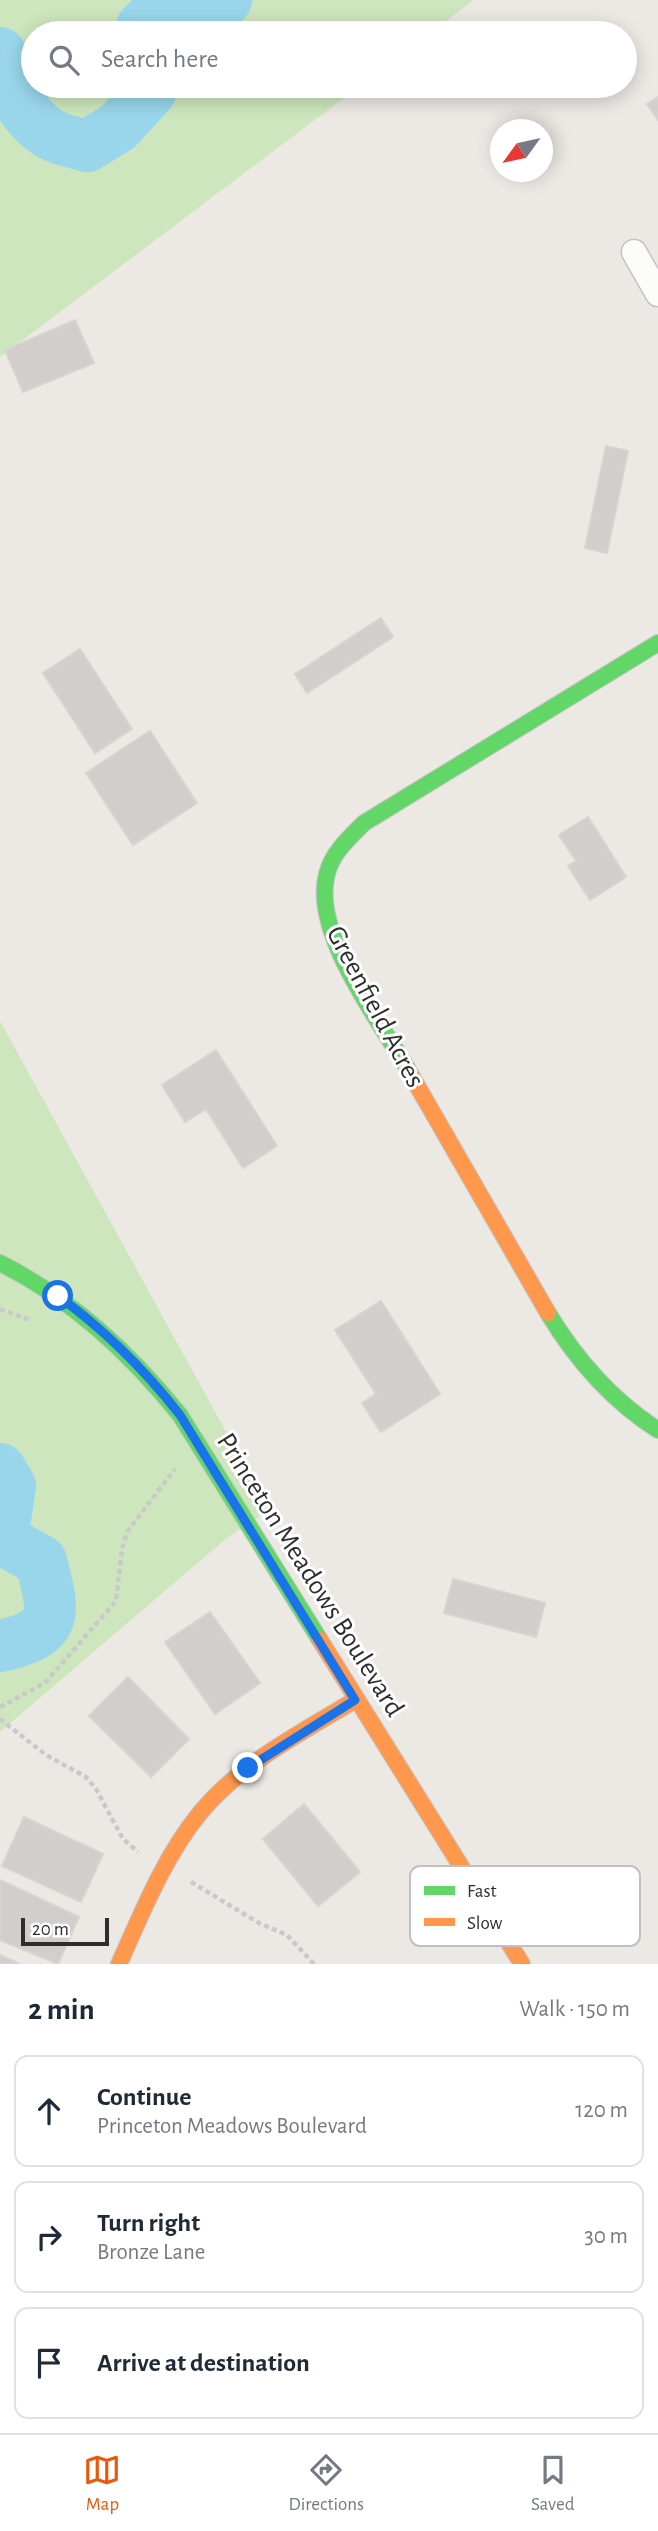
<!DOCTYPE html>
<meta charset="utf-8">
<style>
body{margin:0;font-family:"Alegreya Sans",sans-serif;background:#f2f2f3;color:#1f2937}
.compass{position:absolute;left:490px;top:119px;width:63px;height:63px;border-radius:50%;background:#fff;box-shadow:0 4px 18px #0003;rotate:237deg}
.scale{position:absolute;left:21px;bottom:18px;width:88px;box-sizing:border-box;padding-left:7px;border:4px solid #2e2e2e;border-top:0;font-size:19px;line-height:24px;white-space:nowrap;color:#2e2e2e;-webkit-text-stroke:5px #fff;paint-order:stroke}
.stop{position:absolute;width:21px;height:21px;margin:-16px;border:5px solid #1a73e8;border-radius:50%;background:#fff}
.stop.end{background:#1a73e8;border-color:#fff;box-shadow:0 2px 7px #0008}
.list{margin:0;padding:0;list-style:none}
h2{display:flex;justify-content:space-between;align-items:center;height:91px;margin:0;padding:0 28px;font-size:30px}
h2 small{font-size:23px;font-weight:400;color:#747a83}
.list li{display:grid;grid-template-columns:46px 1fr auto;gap:21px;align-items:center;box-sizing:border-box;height:112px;margin:0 14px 14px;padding:0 14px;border:2px solid #e0e1e3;border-radius:14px}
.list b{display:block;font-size:26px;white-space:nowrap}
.list p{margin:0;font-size:23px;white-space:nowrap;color:#747a83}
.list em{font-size:23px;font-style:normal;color:#747a83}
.icon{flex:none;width:38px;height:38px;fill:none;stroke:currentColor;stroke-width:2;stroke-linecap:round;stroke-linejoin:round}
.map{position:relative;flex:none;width:658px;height:1964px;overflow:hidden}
.search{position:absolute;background:#fff;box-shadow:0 4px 18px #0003;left:21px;right:21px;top:21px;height:77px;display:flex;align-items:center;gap:18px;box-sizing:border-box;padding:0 24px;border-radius:38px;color:#747a83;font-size:26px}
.sheet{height:469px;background:#fff}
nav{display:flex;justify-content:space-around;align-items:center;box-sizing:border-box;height:98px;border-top:2px solid #e0e1e3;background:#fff;font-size:19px;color:#747a83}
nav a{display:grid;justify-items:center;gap:4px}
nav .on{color:#ea580c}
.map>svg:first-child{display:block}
.green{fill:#cee6be}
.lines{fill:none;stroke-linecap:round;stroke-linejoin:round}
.river{stroke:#99d6ec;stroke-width:52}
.building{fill:#d1cecb;stroke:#d7d4d0;stroke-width:2}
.street-casing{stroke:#c5c4c5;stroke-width:27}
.fast-casing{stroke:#c5c4c5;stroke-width:18}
.slow-casing{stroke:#c5c4c5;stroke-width:18}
.path{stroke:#c9c9c8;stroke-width:4.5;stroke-dasharray:5 3.5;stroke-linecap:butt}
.street{stroke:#fcfcfb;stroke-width:24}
.fast{stroke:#63d668;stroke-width:16}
.slow{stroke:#ff974d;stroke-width:16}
.route{stroke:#1a73e8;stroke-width:9}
.labels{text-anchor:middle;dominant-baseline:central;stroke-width:6;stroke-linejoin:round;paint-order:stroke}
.street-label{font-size:28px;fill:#2e2e2e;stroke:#fff}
.key{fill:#fff;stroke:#c0c0c0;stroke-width:2}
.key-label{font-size:19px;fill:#2e2e2e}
</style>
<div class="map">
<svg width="658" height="1964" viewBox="0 0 658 1964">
<rect width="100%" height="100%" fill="#ece8e4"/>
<path class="green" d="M0 0H474L430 33H33V86H360L0 357Z
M0 1021 269 1510 228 1537 0 1732Z"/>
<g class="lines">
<path class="river" d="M143 33 142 27 152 17 226 0
M0 53C7 84 24 121 54 136 64 141 77 143 87 146L118 127 150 92 151 86
M0 1469 10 1486 2 1539 41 1561C55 1614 60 1633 0 1646"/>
</g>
<path class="building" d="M658 97V120L647 104Z
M75 320 94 363 23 392 5 350Z
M606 446 628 451 607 553 585 548Z
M381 618 393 637 307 693 295 674Z
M80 649 132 729 95 753 43 673Z
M150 731 197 803 133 845 86 773Z
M588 817 626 877 590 900 568 866 576 861 559 835Z
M216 1050 277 1146 243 1168 206 1109 185 1122 162 1085Z
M381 1301 440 1394 381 1432 362 1403 376 1394 335 1330Z
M453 1579 545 1603 536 1637 444 1613Z
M210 1612 260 1683 215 1714 165 1642Z
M128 1677 189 1739 151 1777 89 1716Z
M304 1804 360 1872 318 1906 263 1839Z
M24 1817 103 1854 81 1902 2 1866Z
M0 1880 79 1917 58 1964 0 1940Z
M0 1955 20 1964H0Z"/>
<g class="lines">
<defs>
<path id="street" d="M634 252 658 294"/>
<path id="fast" d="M407 1068C379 1020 311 932 327 874 332 853 349 838 364 823L658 643
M0 1263C73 1300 129 1352 180 1415L320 1640
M548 1313C577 1361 611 1400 658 1430"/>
<path id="slow" d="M407 1068 548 1313
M320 1640 522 1964
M119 1964C142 1913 164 1857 200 1813 241 1763 301 1733 355 1700"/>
</defs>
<use href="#street" class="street-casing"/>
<use href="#fast" class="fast-casing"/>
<use href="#slow" class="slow-casing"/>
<path class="path" d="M0 1309 32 1321
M0 1707 45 1683 116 1601 122 1549 127 1532 175 1469
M0 1719 46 1755 86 1777 96 1789 123 1839 138 1852
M191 1882 259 1923 287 1935 314 1964"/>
<use href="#street" class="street"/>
<use href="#fast" class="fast"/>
<use href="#slow" class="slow"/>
</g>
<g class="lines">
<path class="route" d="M58 1296C105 1330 144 1369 180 1415L355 1700 248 1768"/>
</g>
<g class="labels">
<g class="street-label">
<text transform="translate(375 1007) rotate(62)">Greenfield Acres</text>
<text transform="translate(310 1575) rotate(58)">Princeton Meadows Boulevard</text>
</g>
</g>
<rect x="410" y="1866" width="230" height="80" rx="10" class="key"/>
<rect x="424" y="1886" width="31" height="9" fill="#63d668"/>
<rect x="424" y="1918" width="31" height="8" fill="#ff974d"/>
<g class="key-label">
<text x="467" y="1897">Fast</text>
<text x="467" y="1929">Slow</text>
</g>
</svg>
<svg class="compass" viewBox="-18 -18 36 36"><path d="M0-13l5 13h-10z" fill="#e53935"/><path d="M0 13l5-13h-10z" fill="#747a83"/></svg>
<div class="scale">20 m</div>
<div class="stop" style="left:58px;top:1296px"></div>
<div class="stop end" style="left:248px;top:1768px"></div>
<div class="search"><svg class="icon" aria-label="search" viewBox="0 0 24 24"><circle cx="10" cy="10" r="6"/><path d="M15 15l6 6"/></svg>Search here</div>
</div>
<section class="sheet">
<h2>2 min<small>Walk · 150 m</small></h2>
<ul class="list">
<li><svg class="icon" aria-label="ahead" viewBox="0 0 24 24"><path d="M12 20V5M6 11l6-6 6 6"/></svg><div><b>Continue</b><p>Princeton Meadows Boulevard</p></div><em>120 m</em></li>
<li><svg class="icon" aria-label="right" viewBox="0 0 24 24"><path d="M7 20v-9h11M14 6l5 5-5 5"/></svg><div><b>Turn right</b><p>Bronze Lane</p></div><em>30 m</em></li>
<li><svg class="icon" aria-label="arrive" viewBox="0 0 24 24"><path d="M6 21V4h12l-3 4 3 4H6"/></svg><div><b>Arrive at destination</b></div></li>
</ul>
</section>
<nav>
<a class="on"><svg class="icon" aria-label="map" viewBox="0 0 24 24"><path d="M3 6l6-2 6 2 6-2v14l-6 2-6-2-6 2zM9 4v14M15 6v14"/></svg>Map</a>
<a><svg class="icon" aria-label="directions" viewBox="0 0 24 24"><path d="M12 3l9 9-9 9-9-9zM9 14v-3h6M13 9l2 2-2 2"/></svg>Directions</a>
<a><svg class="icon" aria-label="saved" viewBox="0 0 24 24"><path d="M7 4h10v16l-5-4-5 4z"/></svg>Saved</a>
</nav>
